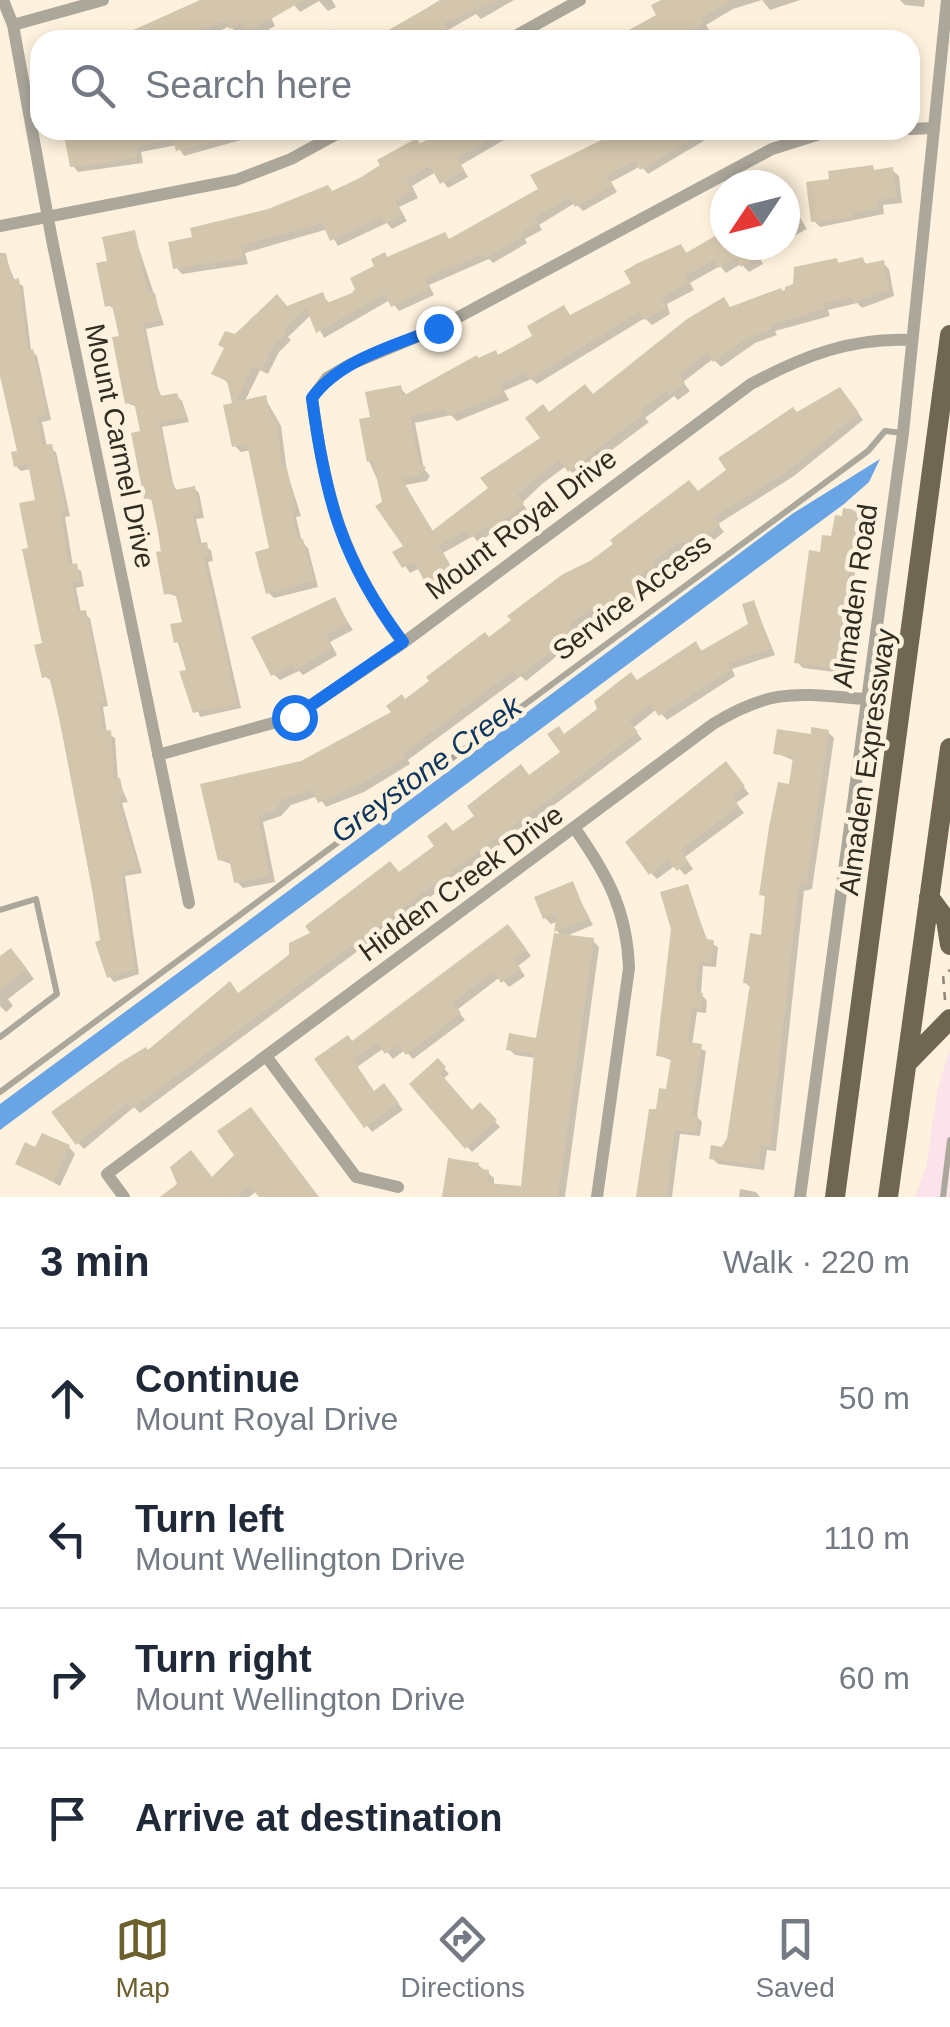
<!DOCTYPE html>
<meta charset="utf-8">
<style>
body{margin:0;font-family:Arial,sans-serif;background:#f6f6f7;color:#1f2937}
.compass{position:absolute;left:710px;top:170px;width:90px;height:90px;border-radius:50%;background:#fff;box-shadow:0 5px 15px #0003;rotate:235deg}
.stop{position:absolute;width:30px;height:30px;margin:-22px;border:8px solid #1a73e8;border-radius:50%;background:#fff}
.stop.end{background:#1a73e8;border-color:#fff;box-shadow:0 2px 10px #0008}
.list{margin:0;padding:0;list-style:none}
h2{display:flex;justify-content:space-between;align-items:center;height:130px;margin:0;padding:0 40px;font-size:42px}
h2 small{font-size:32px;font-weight:400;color:#747a83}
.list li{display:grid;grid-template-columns:65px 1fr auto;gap:30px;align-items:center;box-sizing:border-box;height:140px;padding:0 40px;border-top:2px solid #e0e1e3}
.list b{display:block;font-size:38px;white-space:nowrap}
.list p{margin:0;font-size:32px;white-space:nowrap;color:#747a83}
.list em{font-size:32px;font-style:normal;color:#747a83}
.icon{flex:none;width:55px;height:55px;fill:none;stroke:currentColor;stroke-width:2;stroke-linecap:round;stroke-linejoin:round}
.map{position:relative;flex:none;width:950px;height:1197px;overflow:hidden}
.search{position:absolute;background:#fff;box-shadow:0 5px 15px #0003;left:30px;right:30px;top:30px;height:110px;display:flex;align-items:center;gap:25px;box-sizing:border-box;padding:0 35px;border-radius:30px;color:#747a83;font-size:38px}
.sheet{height:690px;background:#fff}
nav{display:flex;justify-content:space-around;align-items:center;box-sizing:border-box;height:140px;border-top:2px solid #e0e1e3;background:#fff;font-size:28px;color:#747a83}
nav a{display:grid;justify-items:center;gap:5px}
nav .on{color:#6c602d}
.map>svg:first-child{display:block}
.commercial{fill:#fbe2eb}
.water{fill:#69a4e4}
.shadow{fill:#0003}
.building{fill:#d4c6ad}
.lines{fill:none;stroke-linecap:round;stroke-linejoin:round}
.path{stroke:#8e8678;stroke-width:2.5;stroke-dasharray:8 8;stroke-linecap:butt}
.lane{stroke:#aca79b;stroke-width:6}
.street{stroke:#aca79b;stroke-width:12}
.primary{stroke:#706753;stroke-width:20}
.route{stroke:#1a73e8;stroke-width:12}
.labels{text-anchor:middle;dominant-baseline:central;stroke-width:9;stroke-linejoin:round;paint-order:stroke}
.street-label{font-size:28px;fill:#312c22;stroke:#fef2de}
.water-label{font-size:30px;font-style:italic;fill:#0b355e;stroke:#fef2de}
</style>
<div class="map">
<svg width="950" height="1197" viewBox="0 0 950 1197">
<rect width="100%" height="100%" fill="#fef2de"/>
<path class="commercial" d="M950 1049V1197H915L926 1168 937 1092Z"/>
<path class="water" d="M880 459 869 482 844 504 0 1130V1104L228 936 792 514Z"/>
<path class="shadow" d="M204 0H263L275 26 254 38 247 29 238 34 230 26 199 40H104L161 24Z
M290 0H332L336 7 328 11 319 1 300 12Z
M440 0H514L481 19 476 14 448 30 451 36 444 40H376Z
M666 0H800L770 10 762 0 733 9 706 25 709 30 692 40H610L660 16Z
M900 0H925L924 7 905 5Z
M334 29 339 34 342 40H328Z
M909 37 915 43 918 83H910V40L848 39Z
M65 130H246L248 138 184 156 177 145 141 152 143 163 78 172 72 165Z
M450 130H533L525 134 521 130 461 165 468 177 448 188 436 172 412 186 418 198 399 207 407 221 392 229 387 223 338 246 328 229 245 253 248 264 182 274 176 267 333 193 383 165 381 161Z
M624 130H722L648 174 641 166 611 182 617 192 583 211 575 203 539 225 542 230 525 239 527 243 493 263 489 259 429 285 434 295 399 311 390 300 324 338 312 314 288 337 291 340 279 352 268 374 260 370 244 403 265 398 281 426 287 472 301 516 296 517 302 542 308 548 318 587 274 598 268 592 271 550 251 450 241 452 235 446V405L230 384 214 373 236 337 287 308 322 295 330 304 353 295 388 259 451 241 541 190Z
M892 170 899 176 902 203 883 205 884 214 820 227 814 221Z
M785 193 807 229 785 241Z
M134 233 164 325 146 329 158 388 162 398 177 396 182 401 189 422 162 427 173 483 177 492 194 488 199 493 204 518 196 519 202 545 211 550 213 561 208 562 241 708 200 717 173 626 185 623 179 597 166 593 155 502 147 498 143 433 137 407 127 403 116 310 108 305 110 263Z
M725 233V245H779L759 256 763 264 749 272 741 264 726 273 720 266 690 283 694 290 667 304 670 314 652 325 645 318 537 384 531 379 504 391 509 400 457 421 451 415 415 423 424 469 430 476 427 481 405 485 434 533 491 488 543 439 550 415 594 397 724 300 732 310 796 286 836 260 841 265 862 260 869 266 883 263 889 269 894 296 862 308 857 303 828 310 830 316 775 331 777 335 755 343 721 367 713 359 683 382 690 391 678 400 674 396 645 418 649 422 576 477 566 466 542 484 522 503 528 511 498 535 494 531 479 543 473 536 443 553 456 575 435 588 420 568 410 573 396 553 407 546 369 461 373 419 400 388 408 396 479 361 500 358 536 337 564 308 571 317 634 284 681 247 688 254Z
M6 259 15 281 23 286 31 350 37 356 51 420 42 422 47 447 56 452 70 516 65 517 73 566 81 571 84 586 76 588 81 613 90 618 108 706 103 707 107 733 115 738 118 780 128 802 122 803 142 873 125 876 139 974 114 982 109 976 52 681 44 676 38 502 31 469 21 471 16 466 20 453 0 367V260Z
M851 403 863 420 794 476 718 524 724 532 714 540 710 536 692 549 689 546 657 570 659 573 643 585 649 592 633 604 607 618 600 612 574 632 578 639 526 681 521 676 408 760 410 764 364 792 326 807 318 796 291 805 281 816 263 822 275 882 243 888 237 882 233 865 220 860 302 764 394 712 592 563 698 494 798 415Z
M856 513 862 519 842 673 803 668 797 662 822 554Z
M334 600 353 630 330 642 337 655 303 675 299 671 280 680 273 674Z
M754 603 775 655 732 669 735 676 667 720 657 709 633 728 642 739 589 779 140 1113 134 1107 84 1149 78 1143 148 1053 239 996 314 934 564 752 566 736 638 682 696 644 703 652 751 625Z
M828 732 834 738 812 889 804 891 776 1151 767 1150 764 1170 718 1164 712 1158 729 1138 751 988 745 982 763 938 768 900 762 894 795 761 776 753Z
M732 771 749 794 736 803 744 813 685 857 693 869 685 875 676 865 657 879 651 873Z
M572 884 593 925 564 937 593 941 599 947 565 1197H445L478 1165 494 1178V1186L523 1188 536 1058 515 1055 509 1049 538 1041 562 936 557 931 558 921 551 924 545 918Z
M687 886 708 942 718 947 716 967 703 966 701 994 707 1001 706 1013 697 1012 692 1045 706 1051 697 1117 702 1122 700 1136 680 1134 672 1197H638L658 1112 668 1092 673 1061 658 1055Z
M514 933 531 956 518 966 525 976 509 987 500 977 474 997 457 1010 465 1020 413 1059 405 1050 393 1059 384 1048 357 1067 375 1093 390 1092 403 1110 372 1132 317 1060 353 1044Z
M0 956 20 960 34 979 8 999 13 1006 6 1012 0 1006Z
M438 1061 449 1074 443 1079 472 1113 480 1106 500 1127 472 1152 412 1084Z
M69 1147 75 1154 60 1186 18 1163 37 1151Z
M237 1155 257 1191 249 1197H175L212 1180Z
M740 1189 756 1192 760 1197H739Z"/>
<path class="building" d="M200 0H304L246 33 241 23 230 29 223 21 183 40H111Z
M441 0H498L444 23 447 29 428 40H371Z
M661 0H733L701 18 704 23 679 40H611L656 15 651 5Z
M63 130H241V135L176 151 173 139 136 147 138 158 70 167Z
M445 130H505L457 158 464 170 440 184 430 166 407 179 413 191 395 200 402 215 384 224 381 217 330 241 322 223 240 246 244 258 173 269 168 242 192 237 190 228 268 209 328 185 332 191 360 178 380 165 377 160 417 138 420 144Z
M622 130H708L640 170 635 160 607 176 613 186 575 207 569 198 535 218 538 223 521 233 523 237 485 258 483 254 425 278 430 289 391 307 385 294 316 333 306 308 284 329 287 332 273 346 262 370 253 366 236 402 266 395 271 418 276 417 283 469 287 468 296 510 292 511 298 540 303 539 314 581 266 594 255 552 269 548 247 444 232 447 223 405 232 403 227 381 211 374 224 348 218 345 225 331 235 334 277 294 287 306 323 292 327 303 352 293 355 289 350 278 374 266 371 259 385 252 387 257 445 232 449 239 538 189 530 175Z
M873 165 874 170 893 167 897 197 878 200 879 209 853 212 854 217 811 222 806 182 829 179 828 171Z
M785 192 802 223 785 232Z
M135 230 148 294 155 293 161 320 143 324 154 381 160 396 177 393 186 417 159 422 169 476 175 490 195 486 200 513 193 515 199 543 207 542 210 557 204 558 237 704 193 713 179 671 186 670 180 642 174 643 170 624 182 622 175 592 164 595 156 552 161 551 157 527 151 498 144 499 131 433 140 431 134 402 125 404 112 337 119 336 112 305 105 307 96 263 107 261 102 237Z
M725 230V245H758L754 247 759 257 741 267 736 258 718 268 714 260 685 276 689 283 662 298 666 308 644 320 639 312 529 380 525 373 500 384 504 394 449 416 445 409 410 417 419 464 426 467 421 475 402 479 432 531 488 488 480 478 540 438 525 418 543 404 549 412 585 384 593 394 687 319 724 297 730 307 781 288 785 295V287L793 284 794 267 837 258 838 263 863 257 865 264 884 260 889 290 853 303 852 297 823 304 825 309 771 325 772 329 748 338 713 362 707 353 679 375 685 383 670 395 666 391 641 410 644 414 568 472 559 460 536 478 517 495 524 504 490 530 487 526 471 538 465 531 439 546 452 568 426 584 414 562 402 568 392 552 403 546 375 506 382 502 373 461 367 462 359 419 370 417 365 392 401 385 403 396 477 355 478 358 496 350 498 355 532 336 527 326 564 305 570 315 631 283 624 271 638 263 681 244 686 253Z
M0 253H6L12 280 19 278 28 350 33 349 47 415 38 417 43 445 52 444 66 511 61 512 69 565 77 563 80 581 72 583 78 611 86 610 105 702 99 703 104 731 111 730 114 779 120 778 124 797 118 798 138 868 121 872 135 969 107 978 95 942 100 940 92 889 63 734 49 676 42 678 34 645 42 643 22 549 28 548 19 503 35 500 28 464 14 467 11 452 17 451 0 376Z
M840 387 859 413 788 471 714 517 720 525 706 535 703 531 684 544 681 541 652 562 655 565 639 577 645 584 626 598 598 614 593 607 569 625 574 631 551 652 518 677 513 671 404 753 406 757 357 786 318 803 312 790 284 799 275 810 258 816 270 876 234 883 229 858 218 861 200 784 301 761 391 712 386 706 402 694 405 699 429 681 426 677 485 632 489 637 511 620 507 616 563 574 590 561 613 544 610 540 689 480 698 491 726 470 718 458 793 407 797 412Z
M843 508 857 510 836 668 794 663 809 550 820 552 822 535 831 536 835 515 842 516Z
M335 597 348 623 326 635 332 648 295 670 292 665 271 676 251 637Z
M754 600 771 649 728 663 731 670 659 716 650 704 629 721 638 732 583 774 132 1109 128 1102 76 1145 51 1112 121 1062 146 1047 148 1050 230 981 238 993 289 955V943L310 933 305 926 390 861 399 872 434 846 427 836 446 822 453 831 474 816 467 806 521 764 529 775 560 752 547 734 559 726 564 734 597 709 594 701 631 672 637 680 696 641 701 651 748 624 742 604Z
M811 727 829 730 807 883 799 885 770 1146 761 1145 759 1165 709 1159 711 1145 722 1147 727 1138 750 984 743 983 750 933 761 935 765 896 759 895 769 827 778 782 789 784 793 757 773 754 777 729 811 734Z
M726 761 745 786 732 796 739 806 681 850 688 862 677 871 668 860 649 875 625 842Z
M573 881 588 919 554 932 557 913 543 919 534 897Z
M688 884 706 939 714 940 711 963 699 962 696 992 703 993 701 1009 692 1008 688 1042 702 1044 692 1114 698 1115 696 1133 675 1130 667 1197H636L649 1109H656L659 1088 666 1089 671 1058 656 1056 671 929 660 892Z
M508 924 527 950 513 959 521 969 501 983 494 972 468 991 453 1003 461 1013 406 1055 398 1045 385 1054 377 1043 353 1060 374 1091 384 1083 399 1103 364 1128 314 1059 348 1035 352 1041Z
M554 933 594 938 558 1197H442L448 1158 479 1163 478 1168 489 1170 488 1183 521 1186 534 1054 506 1050 509 1033 536 1038Z
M11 948 27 969 0 990V956Z
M438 1058 446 1067 440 1073 472 1110 480 1102 497 1120 465 1149 409 1084Z
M251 1107 319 1197H259L250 1186 236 1197H160L177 1184 170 1167 191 1150 212 1177 234 1155 217 1131Z
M42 1133 70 1145 54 1182 15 1164 25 1142 35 1147Z"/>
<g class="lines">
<path class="path" d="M945 1000 943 974 950 970"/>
<path class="lane" d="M0 910 36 899 57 994 0 1037
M0 1092 868 451 885 431 903 433
M943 1197 950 1140"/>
<path class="street" d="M3 0 13 25 52 240 189 903
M13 25 103 0
M508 40 580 0
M910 129 932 128
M0 226 236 180 291 159 344 130
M403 643C343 561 325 498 312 398L327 378 351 364 438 328 772 149 823 133 891 130
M158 755 294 717 403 643 751 384C803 356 852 337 912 340
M576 830C608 876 627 911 629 968L597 1197
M266 1056 356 1177 398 1187
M124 1197 107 1174 713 724C773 687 798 694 866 699
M800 1197 903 433 947 0"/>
<path class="primary" d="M929 897 946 920 950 945
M907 1063 950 1019
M835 1197 950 335
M888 1197 950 748"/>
</g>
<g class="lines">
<path class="route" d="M294 717 403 642C342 561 325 498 312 398 340 359 395 346 438 328"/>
</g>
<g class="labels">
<g class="street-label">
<text transform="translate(120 446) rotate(78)">Mount Carmel Drive</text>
<text transform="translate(521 524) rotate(-37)">Mount Royal Drive</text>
<text transform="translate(855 596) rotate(-82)">Almaden Road</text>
<text transform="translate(632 597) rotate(-37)">Service Access</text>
<text transform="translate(867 762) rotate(-82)">Almaden Expressway</text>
<text transform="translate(461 883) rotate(-36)">Hidden Creek Drive</text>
</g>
<g class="water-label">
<text transform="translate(426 769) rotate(-36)">Greystone Creek</text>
</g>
</g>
</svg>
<svg class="compass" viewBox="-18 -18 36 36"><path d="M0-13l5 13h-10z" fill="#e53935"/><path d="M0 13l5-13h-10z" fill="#747a83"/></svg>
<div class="stop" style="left:294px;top:717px"></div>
<div class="stop end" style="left:438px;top:328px"></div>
<div class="search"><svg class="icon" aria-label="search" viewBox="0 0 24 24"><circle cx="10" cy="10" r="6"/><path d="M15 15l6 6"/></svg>Search here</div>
</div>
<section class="sheet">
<h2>3 min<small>Walk · 220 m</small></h2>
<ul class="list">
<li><svg class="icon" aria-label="ahead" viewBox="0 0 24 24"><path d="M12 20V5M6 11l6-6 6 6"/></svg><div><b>Continue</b><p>Mount Royal Drive</p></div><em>50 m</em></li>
<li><svg class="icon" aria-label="left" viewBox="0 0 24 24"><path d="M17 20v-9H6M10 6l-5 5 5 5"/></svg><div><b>Turn left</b><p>Mount Wellington Drive</p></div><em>110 m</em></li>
<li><svg class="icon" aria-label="right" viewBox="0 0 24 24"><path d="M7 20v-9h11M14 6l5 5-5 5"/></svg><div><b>Turn right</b><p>Mount Wellington Drive</p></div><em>60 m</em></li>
<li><svg class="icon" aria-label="arrive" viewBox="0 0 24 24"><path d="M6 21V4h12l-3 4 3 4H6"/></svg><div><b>Arrive at destination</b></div></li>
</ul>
</section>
<nav>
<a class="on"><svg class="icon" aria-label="map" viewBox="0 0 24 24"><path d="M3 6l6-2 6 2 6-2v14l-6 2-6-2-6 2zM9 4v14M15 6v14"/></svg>Map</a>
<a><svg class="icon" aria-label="directions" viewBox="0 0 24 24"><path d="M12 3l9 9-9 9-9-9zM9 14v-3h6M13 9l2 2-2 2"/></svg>Directions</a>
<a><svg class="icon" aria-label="saved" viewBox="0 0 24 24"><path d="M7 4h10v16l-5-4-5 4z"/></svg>Saved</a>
</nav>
